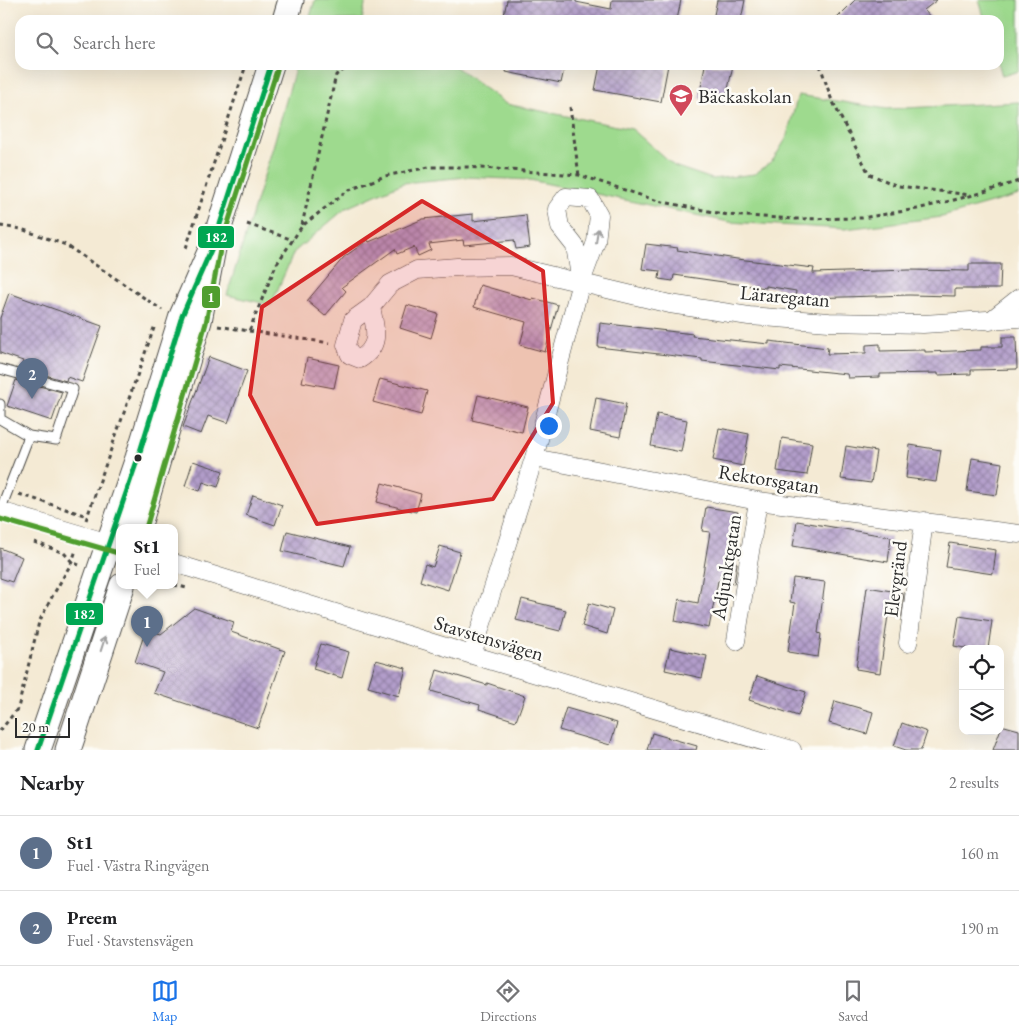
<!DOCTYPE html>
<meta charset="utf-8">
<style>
body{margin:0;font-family:"EB Garamond",serif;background:#f6f6f6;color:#202124}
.controls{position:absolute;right:15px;bottom:15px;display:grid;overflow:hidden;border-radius:10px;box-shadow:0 5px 20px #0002}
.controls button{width:45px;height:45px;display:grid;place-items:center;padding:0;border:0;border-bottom:1px solid #e0e0e0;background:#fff;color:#202124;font:25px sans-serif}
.scale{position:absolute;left:15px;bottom:12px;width:55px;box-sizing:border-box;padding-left:5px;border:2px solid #2b2b2b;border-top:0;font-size:14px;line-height:18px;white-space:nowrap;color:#2b2b2b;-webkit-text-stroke:4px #fdfcf7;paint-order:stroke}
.you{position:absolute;left:548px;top:425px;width:18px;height:18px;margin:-12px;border:4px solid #fff;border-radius:50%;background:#1a73e8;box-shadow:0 0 0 8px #1a73e833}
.badge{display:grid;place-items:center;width:32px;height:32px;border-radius:50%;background:#1a73e8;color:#fff;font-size:16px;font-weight:700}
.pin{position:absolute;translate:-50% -41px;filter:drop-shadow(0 1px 2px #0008)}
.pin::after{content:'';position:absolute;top:26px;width:18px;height:15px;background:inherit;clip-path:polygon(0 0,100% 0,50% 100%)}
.popup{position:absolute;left:116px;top:524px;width:62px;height:65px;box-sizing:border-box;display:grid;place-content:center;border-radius:10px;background:#fff;filter:drop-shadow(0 1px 4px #0005);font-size:16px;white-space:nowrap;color:#757577}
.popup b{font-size:19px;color:#202124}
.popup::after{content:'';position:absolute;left:50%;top:100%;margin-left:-10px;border:10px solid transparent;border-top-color:#fff}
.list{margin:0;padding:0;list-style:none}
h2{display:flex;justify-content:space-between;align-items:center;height:65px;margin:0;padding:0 20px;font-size:21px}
h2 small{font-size:16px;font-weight:400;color:#757577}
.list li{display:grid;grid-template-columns:32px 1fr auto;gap:15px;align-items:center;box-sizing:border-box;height:75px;padding:0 20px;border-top:1px solid #e0e0e0}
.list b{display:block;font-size:19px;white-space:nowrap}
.list p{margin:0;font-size:16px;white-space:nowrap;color:#757577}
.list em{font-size:16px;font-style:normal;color:#757577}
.icon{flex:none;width:28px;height:28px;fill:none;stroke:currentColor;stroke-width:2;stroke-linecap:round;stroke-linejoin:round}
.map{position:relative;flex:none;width:1019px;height:750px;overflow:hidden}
.search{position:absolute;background:#fff;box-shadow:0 5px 20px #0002;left:15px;right:15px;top:15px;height:55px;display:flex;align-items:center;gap:12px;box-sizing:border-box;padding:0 18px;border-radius:15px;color:#757577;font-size:19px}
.sheet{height:215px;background:#fff}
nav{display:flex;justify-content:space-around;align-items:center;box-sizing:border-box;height:70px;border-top:1px solid #e0e0e0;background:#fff;font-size:14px;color:#757577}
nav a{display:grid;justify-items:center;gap:2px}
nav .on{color:#1a73e8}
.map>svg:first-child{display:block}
.green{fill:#9eda8e;stroke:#64825c}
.building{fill:url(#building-cross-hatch)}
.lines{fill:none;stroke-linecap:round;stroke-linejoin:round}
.service-casing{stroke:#494844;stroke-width:11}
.minor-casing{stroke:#494844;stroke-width:19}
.secondary-casing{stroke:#494844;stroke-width:27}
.path{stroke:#494844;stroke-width:3;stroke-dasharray:4 4;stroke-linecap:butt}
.service{stroke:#fff;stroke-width:9}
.minor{stroke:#fff;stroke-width:18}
.secondary{stroke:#fff;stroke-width:25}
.bus-1-casing{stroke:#fdfcf7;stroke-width:9}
.bus-2-casing{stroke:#fdfcf7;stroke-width:9}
.bus-1{stroke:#00a651;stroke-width:5}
.bus-2{stroke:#509e2f;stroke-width:5}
.oneway{stroke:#a0a0a0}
.marked{fill:#d62828;fill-opacity:0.2;stroke:#d62828;stroke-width:4;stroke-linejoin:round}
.bus-dot{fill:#2b2b2b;stroke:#fdfcf7;stroke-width:2}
.labels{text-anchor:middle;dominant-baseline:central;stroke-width:5;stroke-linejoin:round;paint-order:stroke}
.poi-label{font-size:20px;fill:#2b2b2b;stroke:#fdfcf7;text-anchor:start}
.street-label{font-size:20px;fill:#2b2b2b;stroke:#fdfcf7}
.line-badge{stroke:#fdfcf7;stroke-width:2}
.badge-label{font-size:14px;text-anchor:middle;font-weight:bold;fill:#fff}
</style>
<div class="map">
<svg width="1019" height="750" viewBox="0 0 1019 750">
<defs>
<pattern id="building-cross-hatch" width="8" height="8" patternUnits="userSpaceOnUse" patternTransform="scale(1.25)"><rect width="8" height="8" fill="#b29dca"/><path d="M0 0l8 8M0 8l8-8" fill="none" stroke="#9180a4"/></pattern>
</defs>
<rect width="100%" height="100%" fill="#fdfcf7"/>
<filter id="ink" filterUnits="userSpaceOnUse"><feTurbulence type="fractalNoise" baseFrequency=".02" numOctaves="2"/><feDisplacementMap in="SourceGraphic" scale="10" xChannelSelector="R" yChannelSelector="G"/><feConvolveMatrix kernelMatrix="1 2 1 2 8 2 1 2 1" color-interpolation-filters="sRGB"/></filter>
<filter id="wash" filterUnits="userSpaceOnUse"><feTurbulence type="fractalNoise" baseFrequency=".0096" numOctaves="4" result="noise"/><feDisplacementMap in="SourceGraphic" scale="20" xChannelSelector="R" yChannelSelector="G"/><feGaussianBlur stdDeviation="1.12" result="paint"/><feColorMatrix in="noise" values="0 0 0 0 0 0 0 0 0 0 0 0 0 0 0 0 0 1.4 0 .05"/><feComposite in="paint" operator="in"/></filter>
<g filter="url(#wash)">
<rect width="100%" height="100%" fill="#f4ead4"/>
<path class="green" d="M315 0H366L362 20H309Z
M979 0H1019V71L1002 76 999 65V20H985Z
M296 65H453L506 104 632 129 674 166 712 179 755 174 773 160 786 139 798 95 887 109 1019 102V195L942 217 845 229 729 222 530 180 466 177 403 183 346 208 294 252 271 305 227 295 273 147Z"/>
<g id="blocks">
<path class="building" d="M507 0H576V2L611 9 612 0H681L677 20H503Z
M717 0H745L741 20H713Z
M855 0H937L924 10 933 20H835Z
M507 65H565L561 83 506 72Z
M600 65H668L661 102 595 90Z
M705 65H733L725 104 699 98Z
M473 214V221L526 215 530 247 516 249 514 240 464 245 463 240 429 244 431 250 418 256 414 247 397 254 395 249 342 287 346 291 325 316 307 301 344 257 368 240 369 242 423 219Z
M646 244 678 248 677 250 737 259 814 268 813 273 909 270 969 271V264H1001L1000 289H955V296L909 295 810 298V300L795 298 796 291 766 286V288L674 275 673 281 659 279 660 271 642 269Z
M480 285 532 300 533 298 558 305 545 352 520 345 526 322 474 307Z
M9 293 102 326 82 382 67 377 66 381 21 368 23 361 0 353V318Z
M407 305 438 314 431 338 400 328Z
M600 323 693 334 692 336 769 344V341L828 348 827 354 866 353V345L880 344V351L925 350V352L981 350V347H1002V337H1016L1017 369 971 370V374L938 375V373L880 374V377L848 378 847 374 780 367V370L702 361V359L598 347Z
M209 357 247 371 228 423 208 416 201 434 183 427Z
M307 358 339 365 334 388 302 382Z
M380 379 427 391 421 415 373 402Z
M16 380 62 392 52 421 7 406Z
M478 395 528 407 522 432 472 420Z
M596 398 626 404 620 437 590 431Z
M657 414 687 420 681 452 651 446Z
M719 428 749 434 743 466 713 460Z
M782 438 812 443 807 475 777 471Z
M910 445 941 450 936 482 906 478Z
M846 446 876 451 871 483 841 479Z
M972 458 1002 463 997 495 967 491Z
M193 461 223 471 218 487 203 482 200 491 185 486Z
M382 483 421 494 416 512 377 502Z
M253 495 282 505 275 525 246 515Z
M706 507 738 512 730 562 737 563 734 584 718 581 709 628 675 621 679 599 698 603 710 532 702 531Z
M797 521 891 537 888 562 793 546Z
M287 531 350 547 344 566 282 551Z
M950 543 996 550 993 574 946 567Z
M440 546 460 552 448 590 420 581 425 564 433 567Z
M0 548 22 557 12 582 0 578Z
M793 578 825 582 818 633 821 634 818 657 788 652 795 603 790 602Z
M867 587 904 593 901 617 888 615 880 673 856 669Z
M522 599 566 610 560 631 516 620Z
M589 603 613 610 607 634 582 626Z
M194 608 234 622 231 632 285 651 258 728 154 693 163 672 135 662 146 629 161 634Z
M959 616 992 621 988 649H970L954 646Z
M321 644 349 652 342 678 313 669Z
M670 648 707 656 702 678 665 670Z
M376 660 406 668 399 696 368 687Z
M437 670 487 685V683L525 696 516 721 479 709 480 705 431 691Z
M757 676 806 692 798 716 749 700Z
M835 701 873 712 867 734 829 723Z
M566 708 617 723 610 745 559 730Z
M902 723 927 732 921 750H906L894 746Z
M1001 725 1019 730V750H993L1000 731Z
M652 733 697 746 696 750H647Z"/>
</g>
</g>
<g filter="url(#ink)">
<use href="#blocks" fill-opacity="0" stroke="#494844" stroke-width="1"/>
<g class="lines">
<defs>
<path id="service" d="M0 369 73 389 56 440 29 436 0 419V404
M0 511 29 436"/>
<path id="minor" d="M371 307C375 328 382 345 360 359L350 355 346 345 353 320 371 307 390 284 417 270 457 267 511 266 670 304 749 316 829 322 923 324 1019 318
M990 321 1019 298
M534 458 758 501 1019 534
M0 511 119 546
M174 563 472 655 792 750
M736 641 758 501
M908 643 924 521
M472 655 534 458 581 282 596 242 599 215 590 199 566 197 557 209 560 227 575 246 581 282"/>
<path id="secondary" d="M285 20 291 0
M138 528 199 321 214 243 271 65
M38 750 138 458 182 316 214 243
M68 750 122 586"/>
</defs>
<use href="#service" class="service-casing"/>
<use href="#minor" class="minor-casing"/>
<use href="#secondary" class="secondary-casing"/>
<path class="path" d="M805 19V20
M820 65 831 98 869 174 898 186 971 195
M570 107 579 176
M247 224 293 240
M302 225 336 75 351 65
M0 226 21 229 66 245 162 310
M186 248 246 65
M218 326 249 331 276 265 302 226 347 191 385 176 429 167H467L579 175 658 201 728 215 795 219 862 218 917 209 974 195 1019 181
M249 331 330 343
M19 494 87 516
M86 520 155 325
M34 542 64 553 72 562 79 565
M174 585 187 588
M0 731 18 708 39 622 53 595 72 562 76 550"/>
<use href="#service" class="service"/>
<use href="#minor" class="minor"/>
<use href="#secondary" class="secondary"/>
<defs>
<path id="bus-1" d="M38 750 138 458 182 316 214 243 271 65"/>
<path id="bus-2" d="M0 519 118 553
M146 528 206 323 221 245 278 67"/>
</defs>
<use href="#bus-1" class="bus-1-casing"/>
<use href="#bus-2" class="bus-2-casing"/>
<use href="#bus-1" class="bus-1"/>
<use href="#bus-2" class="bus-2"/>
</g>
<defs><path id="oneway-shaft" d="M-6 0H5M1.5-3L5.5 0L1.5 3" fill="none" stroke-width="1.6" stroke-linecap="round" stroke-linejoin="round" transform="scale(1.25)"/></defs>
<g class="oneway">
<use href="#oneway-shaft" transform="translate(597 236) rotate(-82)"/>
<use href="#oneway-shaft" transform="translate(103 644) rotate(-72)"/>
</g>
</g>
<path class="marked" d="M422 201 543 271 553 403 493 499 317 524 250 395 262 307Z"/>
<defs>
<symbol id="school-pin" viewBox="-11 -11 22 30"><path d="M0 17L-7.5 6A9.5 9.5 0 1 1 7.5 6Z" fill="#d1495b" stroke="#fdfcf7"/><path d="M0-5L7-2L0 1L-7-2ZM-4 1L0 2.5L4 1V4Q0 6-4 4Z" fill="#fff"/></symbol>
</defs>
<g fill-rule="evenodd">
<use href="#school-pin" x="667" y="82" width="28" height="38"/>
</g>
<circle class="bus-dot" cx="138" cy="458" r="4.5"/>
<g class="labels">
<g class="poi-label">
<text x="698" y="96">Bäckaskolan</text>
</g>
<g class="street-label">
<text transform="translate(785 296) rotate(5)">Läraregatan</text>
<text transform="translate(769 479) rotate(9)">Rektorsgatan</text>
<text transform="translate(726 567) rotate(-81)">Adjunktgatan</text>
<text transform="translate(895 579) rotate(-83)">Elevgränd</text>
<text transform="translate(489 638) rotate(17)">Stavstensvägen</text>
</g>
</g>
<g class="line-badge">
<rect x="197" y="225" width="38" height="24" rx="5" fill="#00a651"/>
<rect x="201" y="285" width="20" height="24" rx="5" fill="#509e2f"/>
<rect x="65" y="602" width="39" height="24" rx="5" fill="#00a651"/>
</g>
<g class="badge-label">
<text x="216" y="242">182</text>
<text x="211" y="302">1</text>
<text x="84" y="619">182</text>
</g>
</svg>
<div class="controls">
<button><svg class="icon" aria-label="locate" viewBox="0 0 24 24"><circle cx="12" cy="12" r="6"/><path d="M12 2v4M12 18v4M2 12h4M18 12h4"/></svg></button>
<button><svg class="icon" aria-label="layers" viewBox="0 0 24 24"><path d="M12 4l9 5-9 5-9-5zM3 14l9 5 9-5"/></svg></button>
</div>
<div class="scale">20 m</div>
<div class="you"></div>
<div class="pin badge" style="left:147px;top:647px;background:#5c6f8a">1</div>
<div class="popup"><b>St1</b>Fuel</div>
<div class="pin badge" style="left:32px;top:399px;background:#5c6f8a">2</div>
<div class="search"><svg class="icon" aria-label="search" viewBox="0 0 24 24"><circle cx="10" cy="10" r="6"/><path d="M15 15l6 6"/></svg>Search here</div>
</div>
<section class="sheet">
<h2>Nearby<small>2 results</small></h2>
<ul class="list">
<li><span class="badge" style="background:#5c6f8a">1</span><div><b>St1</b><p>Fuel · Västra Ringvägen</p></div><em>160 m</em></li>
<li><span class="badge" style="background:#5c6f8a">2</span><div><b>Preem</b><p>Fuel · Stavstensvägen</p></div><em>190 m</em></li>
</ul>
</section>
<nav>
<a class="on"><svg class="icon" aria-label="map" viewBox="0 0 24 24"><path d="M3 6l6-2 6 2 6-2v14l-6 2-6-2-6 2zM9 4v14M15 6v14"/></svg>Map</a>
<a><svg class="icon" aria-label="directions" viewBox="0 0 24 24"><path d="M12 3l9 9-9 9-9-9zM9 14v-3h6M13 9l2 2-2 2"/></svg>Directions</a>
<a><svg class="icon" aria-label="saved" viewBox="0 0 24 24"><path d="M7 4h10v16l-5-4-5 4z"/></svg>Saved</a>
</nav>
